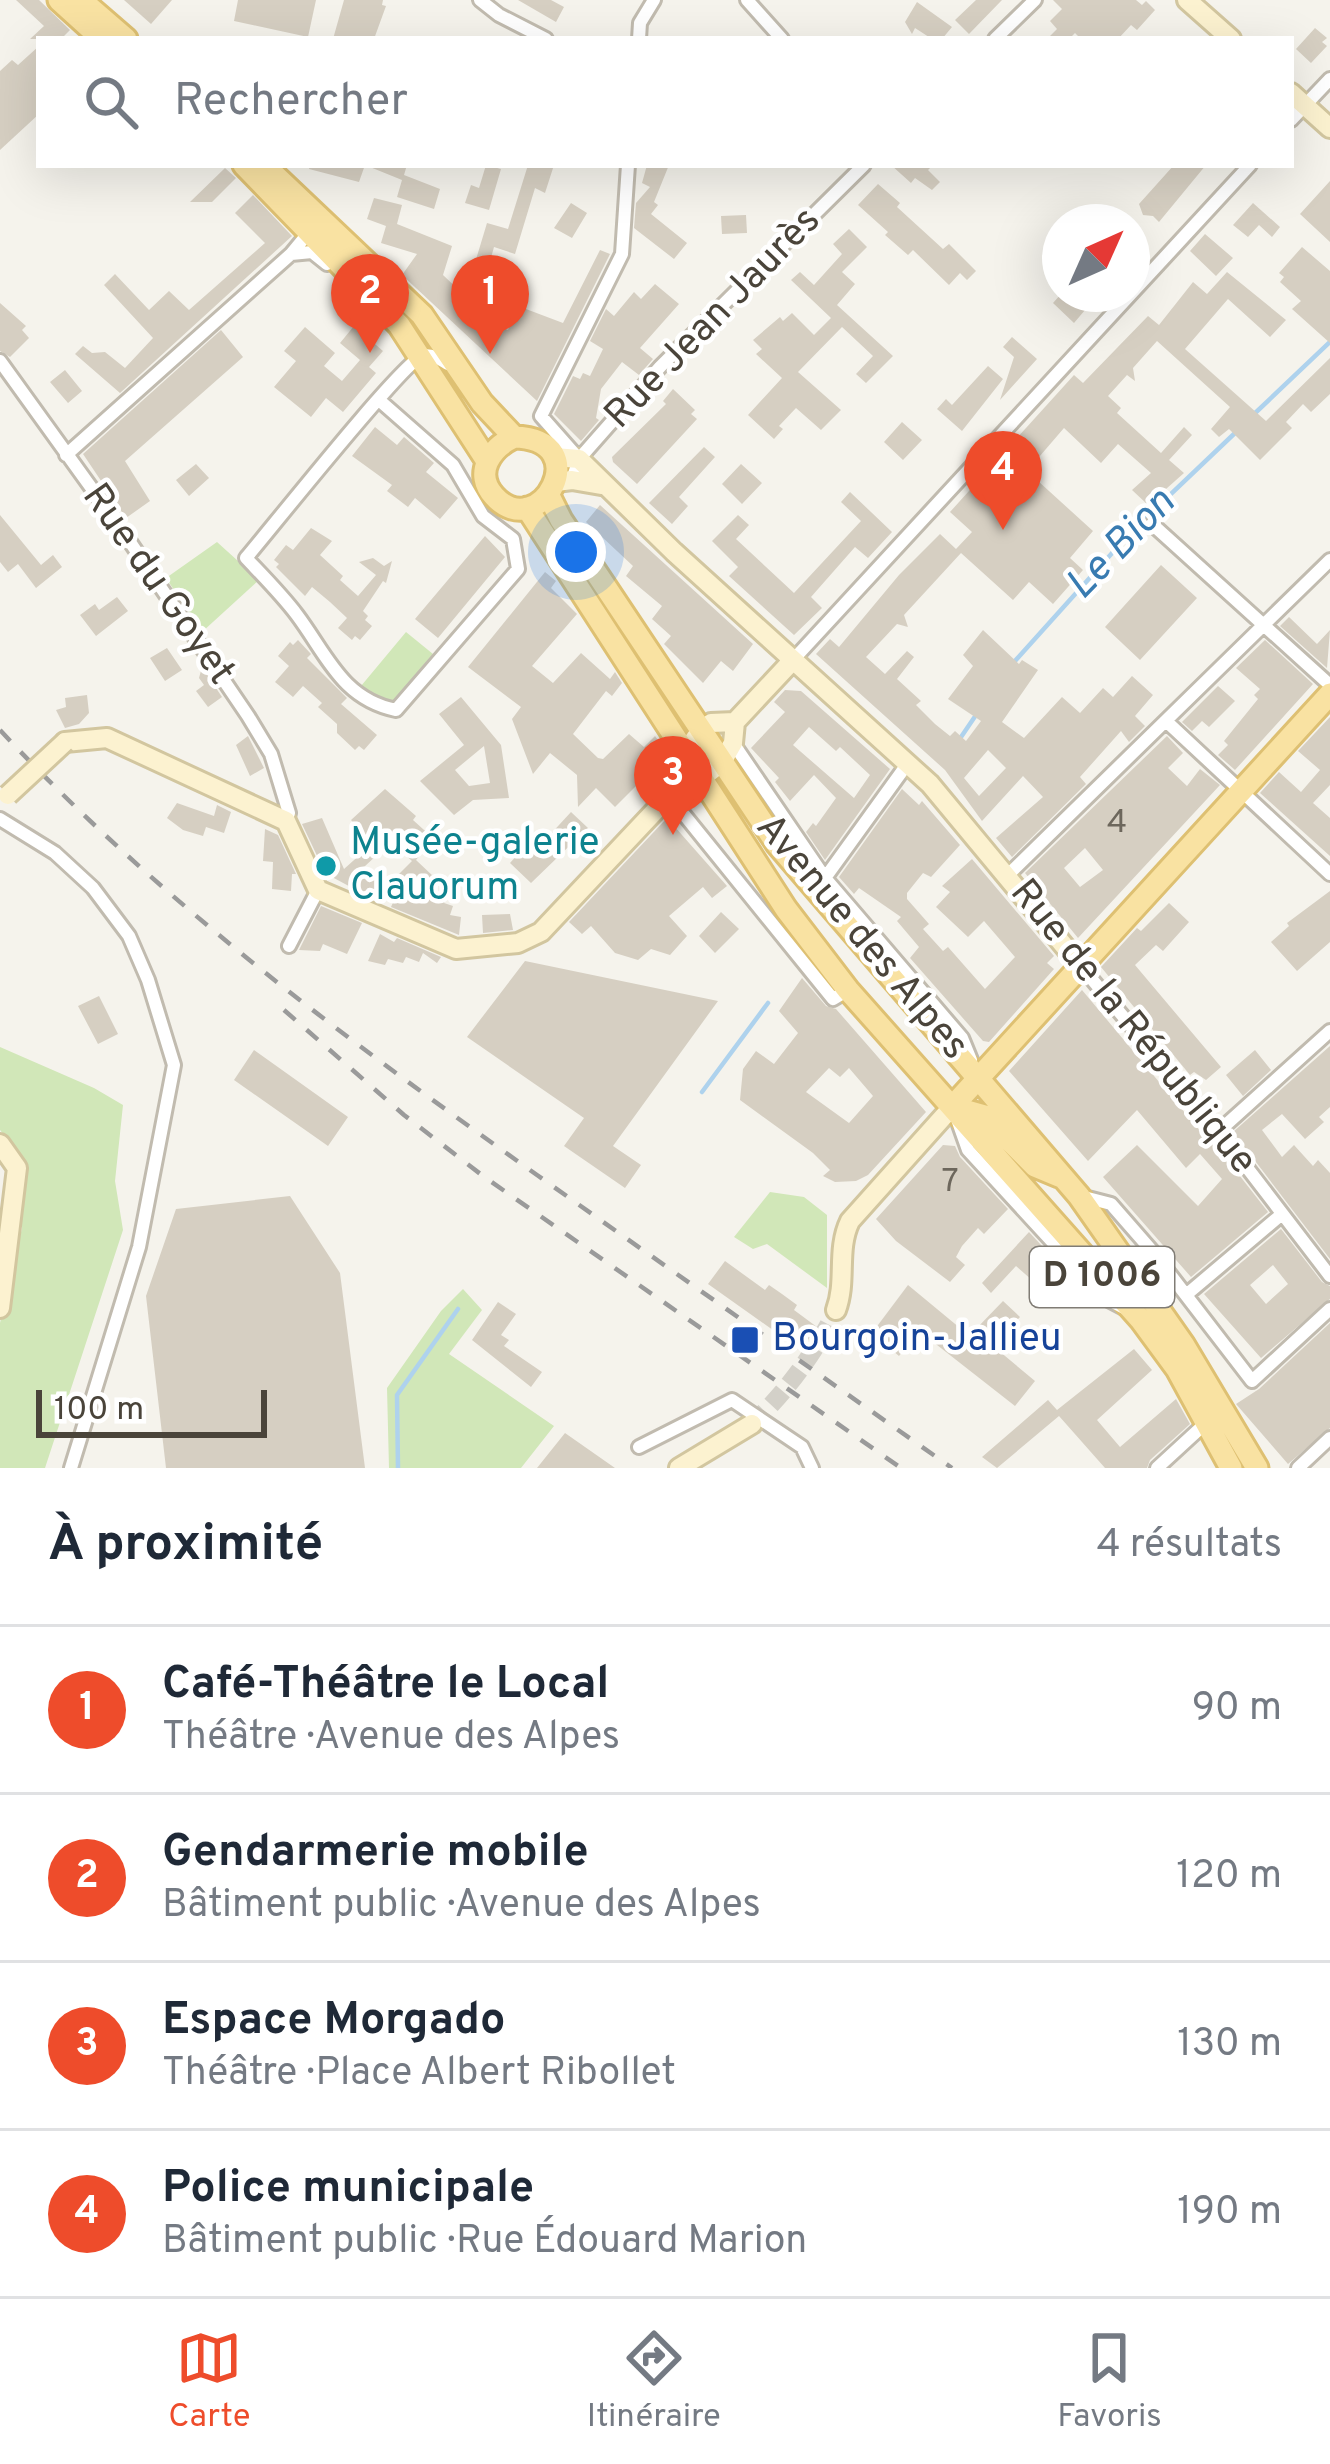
<!DOCTYPE html>
<html lang="fr">
<meta charset="utf-8">
<style>
body{margin:0;font-family:Overpass,sans-serif;background:#f2f2f3;color:#1f2937}
.compass{position:absolute;left:1042px;top:204px;width:108px;height:108px;border-radius:50%;background:#fff;box-shadow:0 12px 48px #0002;rotate:45deg}
.scale{position:absolute;left:36px;bottom:30px;width:231px;box-sizing:border-box;padding-left:12px;border:6px solid #4a443a;border-top:0;font-size:33px;line-height:42px;white-space:nowrap;color:#4a443a;-webkit-text-stroke:9px #fff;paint-order:stroke}
.you{position:absolute;left:576px;top:552px;width:42px;height:42px;margin:-30px;border:9px solid #fff;border-radius:50%;background:#1a73e8;box-shadow:0 0 0 18px #1a73e833}
.badge{display:grid;place-items:center;width:78px;height:78px;border-radius:50%;background:#ee4c2b;color:#fff;font-size:39px;font-weight:700}
.pin{position:absolute;translate:-50% -99px;filter:drop-shadow(0 3px 6px #0008)}
.pin::after{content:'';position:absolute;top:63px;width:42px;height:36px;background:inherit;clip-path:polygon(0 0,100% 0,50% 100%)}
.list{margin:0;padding:0;list-style:none}
h2{display:flex;justify-content:space-between;align-items:center;height:156px;margin:0;padding:0 48px;font-size:51px}
h2 small{font-size:39px;font-weight:400;color:#747a83}
.list li{display:grid;grid-template-columns:78px 1fr auto;gap:36px;align-items:center;box-sizing:border-box;height:168px;padding:0 48px;border-top:3px solid #e0e1e3}
.list b{display:block;font-size:45px;white-space:nowrap}
.list p{margin:0;font-size:39px;white-space:nowrap;color:#747a83}
.list em{font-size:39px;font-style:normal;color:#747a83}
.icon{flex:none;width:66px;height:66px;fill:none;stroke:currentColor;stroke-width:2;stroke-linecap:round;stroke-linejoin:round}
.map{position:relative;flex:none;width:1330px;height:1468px;overflow:hidden}
.search{position:absolute;background:#fff;box-shadow:0 12px 48px #0002;left:36px;right:36px;top:36px;height:132px;display:flex;align-items:center;gap:30px;box-sizing:border-box;padding:0 42px;border-radius:0px;color:#747a83;font-size:45px}
.sheet{height:828px;background:#fff}
nav{display:flex;justify-content:space-around;align-items:center;box-sizing:border-box;height:168px;border-top:3px solid #e0e1e3;background:#fff;font-size:33px;color:#747a83}
nav a{display:grid;justify-items:center;gap:6px}
nav .on{color:#ee4c2b}
.map>svg:first-child{display:block}
.green{fill:#d1e7b8}
.lines{fill:none;stroke-linecap:round;stroke-linejoin:round}
.stream{stroke:#aed2ed;stroke-width:4.5}
.building{fill:#d6cfc2;fill-rule:evenodd}
.secondary-tunnel{stroke:#d3d0c8;stroke-width:18;stroke-dasharray:18 9;stroke-linecap:butt}
.street-casing{stroke:#c1bbaf;stroke-width:18}
.secondary-casing{stroke:#d2c69f;stroke-width:24}
.primary-casing{stroke:#dec072;stroke-width:27}
.street{stroke:#fff;stroke-width:12}
.secondary{stroke:#fcf2d0;stroke-width:18}
.primary{stroke:#f9e2a2;stroke-width:21}
.rail{stroke:#9a9a9a;stroke-width:4.5;stroke-dasharray:15 15;stroke-linecap:butt}
.secondary-bridge-casing{stroke:#d2c69f;stroke-width:24;stroke-linecap:butt}
.secondary-bridge{stroke:#fcf2d0;stroke-width:18}
.culture-dot{fill:#0f9aa8;stroke:#fff;stroke-width:4.5}
.transit-dot{fill:#1a4fb4;stroke:#fff;stroke-width:4.5}
.labels{text-anchor:middle;dominant-baseline:central;stroke-width:9;stroke-linejoin:round;paint-order:stroke}
.number-label{font-size:33px;fill:#6d675c}
.shield{fill:#fff;stroke:#807c75;stroke-width:3}
.shield-label{font-size:36px;font-weight:bold;fill:#4a443a}
.street-label{font-size:39px;fill:#4a443a;stroke:#fff}
.culture-label{font-size:39px;fill:#0d838f;stroke:#fff;text-anchor:start}
.transit-label{font-size:39px;fill:#164399;stroke:#fff;text-anchor:start}
.water-label{font-size:42px;font-style:italic;fill:#387bb1;stroke:#fff}
</style>
<div class="map">
<svg width="1330" height="1468" viewBox="0 0 1330 1468">
<rect width="100%" height="100%" fill="#f5f3ec"/>
<path class="green" d="M217 542 259 580 202 632 166 578Z
M406 632 433 654 387 708 361 686Z
M0 1047 94 1088 123 1105 115 1181 123 1230 45 1468H0V1323L22 1228 20 1156 0 1130Z
M770 1192 804 1197 827 1215V1288L767 1244 753 1249 734 1237Z
M463 1289 482 1310 449 1354 554 1426 521 1468H389L387 1388 441 1311Z"/>
<g class="lines">
<path class="stream" d="M1252 416 1330 342
M1014 662 1131 532 1235 433
M959 740 976 715
M702 1092 768 1003
M398 1468 397 1395 458 1309"/>
</g>
<path class="building" d="M16 0H39L70 30 61 39H30L44 26Z
M124 0H172L151 24Z
M238 0H316L308 37 234 21Z
M344 0H383L382 5 386 6 374 39H333Z
M518 0H551L564 7 556 22Z
M976 0H1002L969 34 955 20Z
M1053 0H1136L1142 5 1146 1 1155 10 1137 30 1131 25 1118 39H1081L1075 33 1069 39H1047L1057 29 1050 21 1062 9Z
M917 2 952 27 942 39H932L915 28 912 34 905 22Z
M1315 28 1327 38 1322 42 1327 46 1311 63 1296 49Z
M39 46V114L0 150V71L12 60 18 65Z
M310 165H365L359 182 309 169Z
M365 165H407L404 175 440 189 434 209 397 197 402 180Z
M486 165 501 169 489 210 465 203 471 185 479 188Z
M528 165H554L545 193 535 188 515 254 494 247 484 283 503 290 492 325 508 330 518 306 563 323 600 250 610 254 537 401 402 275 417 254 381 243 386 226 367 219 374 198 402 205 397 224 452 246 443 275 465 296 487 223 508 229Z
M647 165H669L654 202 658 205 651 214 687 243 674 259 634 228 636 203 650 187 642 183Z
M891 165H933L928 170 940 182 932 190 915 178 911 183Z
M1174 165H1206L1159 222 1153 216 1143 215 1139 204Z
M225 168 236 178 212 202H190Z
M1330 181V242L1300 214Z
M878 184 900 203 897 207 943 249 949 244 976 271 967 280 960 273 949 285 913 250 908 255 885 235 888 232 858 205Z
M253 195 292 236 120 393 75 354 83 346 92 353 105 352 125 368 153 338 104 285 115 274 149 310 169 291 189 310 265 243 235 213Z
M571 203 587 213 572 238 554 228Z
M1253 203 1280 227 1272 237 1259 225 1248 237 1233 225Z
M746 215 747 233 722 234 721 216Z
M849 229 867 247 842 272 855 284 837 305 893 356 866 383 856 374 873 356 842 327 798 372 841 410 821 430 796 408 779 426 783 429 774 439 748 415 782 378 756 354 762 349 753 340 780 317 783 321 792 313 814 335 831 318 791 280 800 272 814 285 842 254 833 244Z
M1205 234 1233 258 1216 276 1190 251Z
M1302 247 1330 271V343L1292 309 1301 301 1280 282 1284 277 1279 273Z
M1227 272 1286 320 1270 337 1228 299 1185 349 1266 421 1330 358V394L1311 412 1303 404 1286 422 1292 428 1260 460 1229 429 1219 437 1211 429 1230 407 1157 341 1133 368 1135 381 1127 375 1108 396 1121 408 1117 413 1161 453 1184 427 1192 435 1169 460 1184 473 1148 505 1132 490 1151 473 1118 444 1101 463 1064 428 1027 471 1093 531 1070 558 1083 570 1053 604 1029 582 1013 600 961 553 904 615 908 627 897 624 866 657 885 674 907 651 914 657 897 679 921 701 916 705 935 724 950 736 955 731 966 741 981 721 948 699 973 666 963 655 983 630 1019 664 1022 660 1038 670 1002 722 1024 738 1062 697 1080 713 1103 688 1113 697 1132 676 1153 695 1135 716 1145 726 1129 742 1121 731 1080 777 1086 784 1012 857 996 838 1043 797 1023 776 982 821 945 770 816 654 830 639 839 647 899 575 940 534 956 549 972 532 950 512 1074 375 1083 383 1148 316 1159 325 1193 282 1207 294ZM988 750 1006 768 979 796 964 778Z
M655 284 679 304 640 348 653 359 639 375 622 362 601 389 596 418 599 420 581 441 554 414 573 376 580 379 583 373 590 376 603 349 590 341 606 309 614 316 634 292 641 299Z
M1061 294H1081L1091 303 1074 323 1053 303Z
M0 303 26 326 22 330 29 338 10 357 0 351Z
M354 326 383 351 369 367 376 373 343 412 326 398 311 417 274 387 296 361 284 351 305 327 335 353 324 366 342 381 360 360 340 343Z
M221 330 243 357 125 461 150 501 126 518 83 454Z
M1012 337 1037 359 1000 400 1014 357 1003 347Z
M988 366 1003 379 962 431 937 409 946 399 952 405Z
M65 370 82 391 68 403 50 382Z
M673 389 695 410 691 414 697 419 637 484 613 462 612 457 666 404 663 401Z
M902 422 922 440 903 460 884 442Z
M375 427 397 445 404 437 434 463 426 472 458 498 440 519 415 498 408 507 387 491 392 485 352 456Z
M704 447 715 457 679 497 688 506 672 524 649 503Z
M196 464 209 478 189 496 176 480Z
M741 464 762 483 742 504 722 484Z
M850 492 892 532 868 558 855 547 811 597 822 608 794 635 729 576 738 567 712 541 738 515 749 525 736 539 794 593 861 521 841 502Z
M600 505 753 644 733 671 721 661 703 683 664 644 671 636 652 619 662 606 626 576 633 566 586 522Z
M0 515 41 565 53 555 62 567 36 588 18 564 8 572 0 562Z
M311 528 332 541 320 555 343 576 340 580 358 596 376 575 359 562 373 558 384 566 392 561 386 583 383 581 363 611 368 616 365 620 372 626 360 640 355 636 352 640 338 628 347 618 330 602 312 587 305 596 276 567 279 564 274 560 286 545 293 550Z
M485 536 505 557 438 638 415 619Z
M1161 565 1197 598 1140 660 1105 627Z
M545 572 556 581 551 588 577 614 532 666 553 683 581 653 610 679 615 672 622 683 612 696 606 691 573 734 598 758 603 759 629 734 644 747 655 736 668 754 615 807 596 788 578 807 577 775 550 753 533 774 512 719 521 707 468 667Z
M117 597 128 611 96 636 80 615 95 604 99 610Z
M1289 617 1317 644 1330 630 1327 668 1280 626Z
M298 640 311 654 307 658 347 698 341 704 377 735 364 750 359 746 355 750 337 733V724L318 707 322 703 303 686 293 697 275 682 289 666 278 656 290 642 293 645Z
M1265 640 1313 684 1235 770 1218 755 1228 745 1224 741 1258 699 1254 695 1260 689 1236 668Z
M167 648 182 670 165 681 150 658Z
M202 667 222 697 208 707 196 691 204 685 199 678Z
M1218 686 1235 701 1209 727 1202 721 1192 731 1182 722Z
M785 690 801 691 890 769 825 860 806 832 813 823 816 826 836 798 814 775 790 801 775 782 779 778 751 748 785 712 774 702ZM809 727 836 751 840 747 870 775 854 798 793 745Z
M87 695 89 713 79 724 65 728 56 710 66 707 65 698Z
M461 697 501 745 509 798 473 800 454 815 420 781 464 745 439 714ZM484 746 490 783 469 786 455 770Z
M1330 717V785L1313 803 1330 818V856L1260 793 1279 772 1301 792 1320 770 1298 751Z
M248 736 264 768 250 776 236 745Z
M1167 736 1183 753 1168 768 1187 786 1200 769 1220 785 1078 938 1025 873ZM1085 848 1103 870 1080 887 1064 868Z
M385 789 416 816 413 820 434 839 416 860 434 877 424 890 446 897 444 903 453 906 450 915 461 917 459 935 391 907 395 898 381 892 412 861 391 842 364 867 382 882 373 899 332 877 339 867 320 862 302 824 322 818 344 869 372 844 351 820Z
M902 789 919 805 922 801 960 845 931 877 923 873 907 893V899L929 924 923 929 943 951 948 947 985 989 1015 957 984 921 968 937 936 907 950 892 942 886 972 859 1054 956 1047 963 1054 969 989 1042 983 1041 910 958 919 947 897 921 901 917 859 888 854 894 839 877Z
M177 803 214 816 217 805 231 812 224 833 206 827 203 836 183 830 167 818Z
M571 812 588 828 531 883 510 863 528 843 535 851Z
M667 818 727 886 712 898 703 887 669 916 687 936 670 955 651 949 638 960 615 953 591 926 582 934 569 922Z
M265 829 278 835 296 874H292L291 891 272 889 273 862 263 861Z
M1330 891V942L1297 971 1271 942 1289 926 1287 923Z
M1169 903 1189 922 1163 951 1156 945 1135 965 1221 1067 1206 1080 1194 1072 1190 1075 1101 967 1137 928 1141 931Z
M321 906 362 923 347 954 323 944 320 951 299 950Z
M721 912 739 929 715 953 699 936Z
M510 914 513 930 483 933 482 915Z
M380 934 394 942 397 938 441 957 437 963 423 953 419 962 406 957 403 963 388 959 385 965 368 961Z
M525 961 718 1001 613 1146 641 1165 625 1188 564 1146 584 1118 467 1037Z
M802 978 826 1006 836 1009 926 1112 868 1175 856 1181 835 1182 823 1176 830 1170 813 1153 740 1100 743 1069 756 1051 774 1064 798 1033 779 1011ZM829 1068 840 1077 849 1068 873 1096 849 1123 806 1092Z
M1082 990 1201 1132 1204 1130 1268 1212 1191 1277 1103 1177 1137 1145 1198 1206 1222 1179 1200 1154 1186 1168 1137 1110 1088 1161 1009 1071Z
M99 996 118 1034 98 1044 78 1006Z
M1330 1046V1107L1319 1117 1324 1122 1305 1139 1282 1114 1262 1130 1282 1157 1294 1145 1313 1166 1318 1160 1330 1173V1259L1233 1132Z
M254 1050 348 1117 328 1146 234 1080Z
M1255 1050 1271 1070 1243 1096 1226 1075Z
M943 1145 955 1146 960 1157 1008 1209 984 1234 978 1228 962 1246 956 1257 965 1265 950 1282 896 1241 876 1219Z
M290 1196 340 1273 365 1468H166L146 1296 176 1209Z
M1281 1229 1322 1282 1330 1286V1299L1261 1358 1204 1294ZM1273 1265 1288 1284 1266 1304 1250 1285Z
M1029 1232 1068 1274 1051 1292 1036 1277 1033 1281 1016 1266 991 1293 982 1283Z
M725 1261 765 1290 769 1285 782 1294 797 1305 794 1310 817 1327 801 1350 708 1284Z
M908 1285 966 1333 971 1327 975 1330 1003 1301 1020 1317 993 1346 1035 1381 1015 1406 923 1334 919 1340 915 1336 899 1356 872 1333Z
M498 1302 516 1314 501 1335 509 1340 504 1346 542 1372 531 1387 472 1340Z
M1330 1323V1428L1288 1464 1236 1404 1259 1389Z
M1134 1349 1152 1370 1097 1420 1120 1447 1176 1399 1190 1424 1150 1460 1147 1468H1105L1059 1416 997 1468 982 1457 1048 1400 1057 1410Z
M565 1433 615 1468H537Z"/>
<g class="lines">
<path class="secondary-tunnel" d="M752 1424C787 1391 815 1353 836 1310"/>
<defs>
<path id="street" d="M480 0 499 15 546 39
M747 0 782 39
M639 39 640 23 654 0
M995 39 1035 0
M1291 120 1330 79
M291 254 312 252 327 264
M0 361 126 536 248 716 271 754 289 813 286 821
M379 400 453 465 483 516 513 539 518 569 396 710C342 699 327 655 297 615 282 595 263 576 246 558 270 530 402 363 422 356 432 353 441 360 448 364
M66 455 291 254 305 237 316 236
M579 459 541 416 622 254 628 165
M572 480 579 459 660 367 864 165
M1152 524 1330 685
M793 660 1250 165
M1166 721 1330 874
M733 743 825 878 962 1038 971 1060
M669 796 833 999 848 990
M0 819 55 853 93 888 129 936 148 980 174 1065 139 1247 71 1468
M1007 876 1330 560
M825 878 908 763
M289 946 318 890
M1080 965 1219 1131 1330 1276
M957 1119 968 1150 1103 1297 1124 1308
M1219 1131 1330 1031
M1080 1196 1111 1204 1152 1251 1252 1381 1330 1309
M1186 1295 1282 1214
M639 1447 732 1400 802 1447 812 1468
M1157 1468 1207 1422
M1298 1468 1330 1438"/>
<path id="secondary" d="M1187 0 1231 39
M1291 93 1330 128
M554 457 579 459 674 552 930 784 1080 965
M556 482 572 480 601 485
M65 742 107 738 286 821 318 890 456 949 518 943 541 932 669 796 686 751 701 730 711 723 735 722
M673 789 695 784 722 762 733 743 735 722 793 660
M0 1144 17 1168 0 1308
M836 1310C847 1281 836 1250 850 1221L952 1107
M679 1468 752 1424"/>
<path id="primary" d="M59 0 102 39
M81 0 126 39
M244 165 399 325 487 461
M264 165 422 315 482 403 514 437C599 439 539 546 494 496 473 473 491 448 514 437
M549 496 561 520 777 844 1079 1196 1183 1344 1257 1468
M527 508 786 909 848 990 1141 1320 1177 1369 1231 1468
M952 1107 1330 694
M953 1107 985 1116 1035 1166 1059 1176"/>
</defs>
<use href="#street" class="street-casing"/>
<use href="#secondary" class="secondary-casing"/>
<use href="#primary" class="primary-casing"/>
<use href="#street" class="street"/>
<use href="#secondary" class="secondary"/>
<use href="#primary" class="primary"/>
<path class="rail" d="M0 730C160 902 346 1039 537 1175 675 1273 813 1370 952 1468
M284 1010 404 1115 483 1176 901 1468"/>
<defs>
<path id="secondary-bridge" d="M8 795 65 742"/>
</defs>
<use href="#secondary-bridge" class="secondary-bridge-casing"/>
<use href="#secondary-bridge" class="secondary-bridge"/>
</g>
<circle class="culture-dot" cx="326" cy="866" r="12"/>
<rect class="transit-dot" x="730" y="1325" width="30" height="30" rx="6"/>
<g class="labels">
<g class="number-label">
<text x="1117" y="824">4</text>
<text x="950" y="1183">7</text>
</g>
<rect class="shield" x="1030" y="1247" width="144" height="60" rx="9"/>
<g class="shield-label">
<text x="1102" y="1277">D 1006</text>
</g>
<g class="street-label">
<text transform="translate(714 319) rotate(-46)">Rue Jean Jaurès</text>
<text transform="translate(157 585) rotate(55)">Rue du Goyet</text>
<text transform="translate(861 938) rotate(50)">Avenue des Alpes</text>
<text transform="translate(1132 1028) rotate(51)">Rue de la République</text>
</g>
<g class="culture-label">
<text x="350" y="844">Musée-galerie<tspan x="350" dy="45">Clauorum</tspan></text>
</g>
<g class="transit-label">
<text x="772" y="1340">Bourgoin-Jallieu</text>
</g>
<g class="water-label">
<text transform="translate(1122 545) rotate(-46)">Le Bion</text>
</g>
</g>
</svg>
<svg class="compass" viewBox="-18 -18 36 36"><path d="M0-13l5 13h-10z" fill="#e53935"/><path d="M0 13l5-13h-10z" fill="#747a83"/></svg>
<div class="scale">100 m</div>
<div class="you"></div>
<div class="pin badge" style="left:490px;top:354px">1</div>
<div class="pin badge" style="left:370px;top:353px">2</div>
<div class="pin badge" style="left:673px;top:835px">3</div>
<div class="pin badge" style="left:1003px;top:530px">4</div>
<div class="search"><svg class="icon" aria-label="search" viewBox="0 0 24 24"><circle cx="10" cy="10" r="6"/><path d="M15 15l6 6"/></svg>Rechercher</div>
</div>
<section class="sheet">
<h2>À proximité<small>4 résultats</small></h2>
<ul class="list">
<li><span class="badge">1</span><div><b>Café-Théâtre le Local</b><p>Théâtre · Avenue des Alpes</p></div><em>90 m</em></li>
<li><span class="badge">2</span><div><b>Gendarmerie mobile</b><p>Bâtiment public · Avenue des Alpes</p></div><em>120 m</em></li>
<li><span class="badge">3</span><div><b>Espace Morgado</b><p>Théâtre · Place Albert Ribollet</p></div><em>130 m</em></li>
<li><span class="badge">4</span><div><b>Police municipale</b><p>Bâtiment public · Rue Édouard Marion</p></div><em>190 m</em></li>
</ul>
</section>
<nav>
<a class="on"><svg class="icon" aria-label="map" viewBox="0 0 24 24"><path d="M3 6l6-2 6 2 6-2v14l-6 2-6-2-6 2zM9 4v14M15 6v14"/></svg>Carte</a>
<a><svg class="icon" aria-label="directions" viewBox="0 0 24 24"><path d="M12 3l9 9-9 9-9-9zM9 14v-3h6M13 9l2 2-2 2"/></svg>Itinéraire</a>
<a><svg class="icon" aria-label="saved" viewBox="0 0 24 24"><path d="M7 4h10v16l-5-4-5 4z"/></svg>Favoris</a>
</nav>
